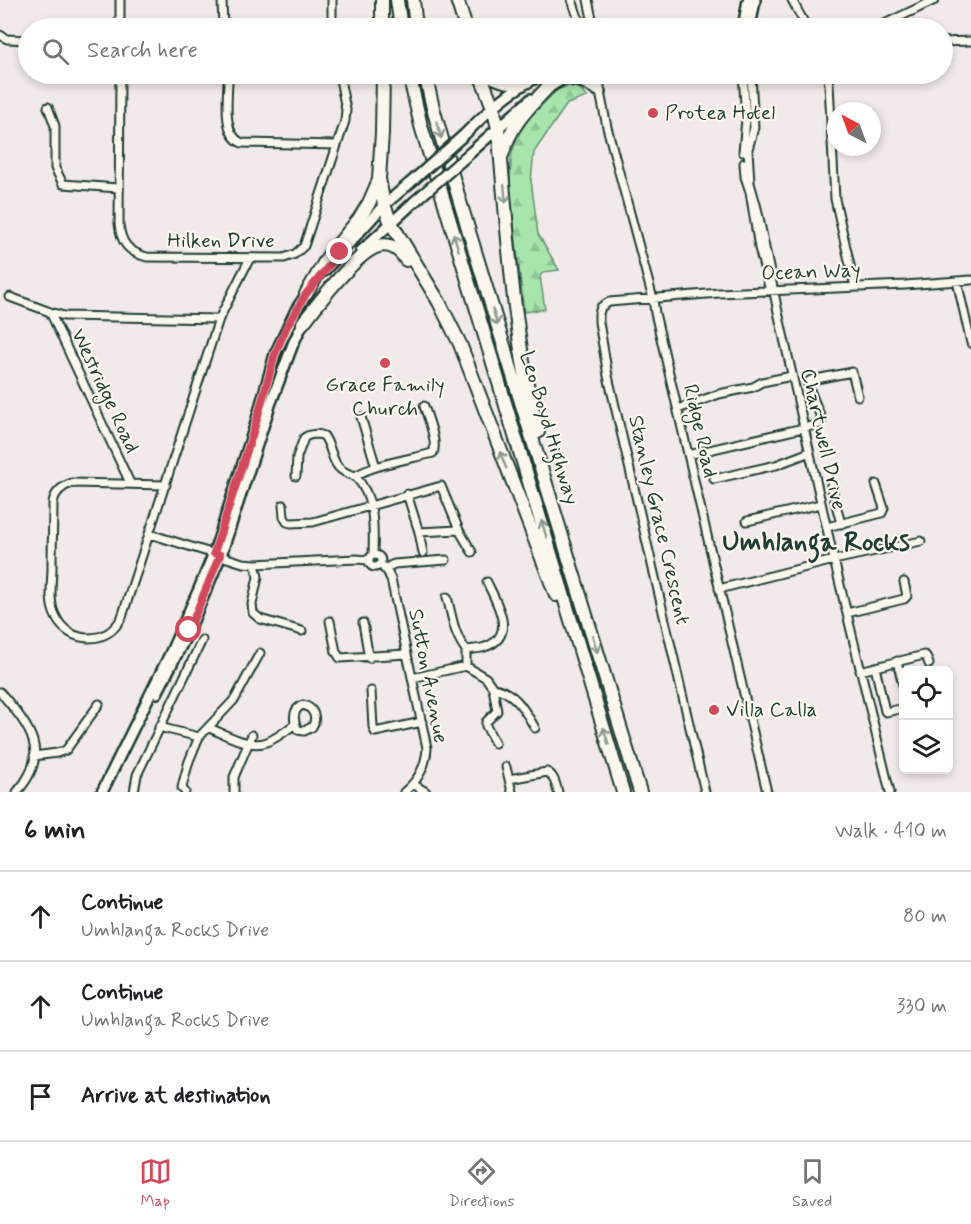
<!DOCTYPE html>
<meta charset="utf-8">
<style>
body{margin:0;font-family:Mynerve,sans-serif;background:#f6f6f6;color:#202124}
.controls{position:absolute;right:18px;bottom:18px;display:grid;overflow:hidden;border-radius:9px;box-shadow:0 3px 9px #0003}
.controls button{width:54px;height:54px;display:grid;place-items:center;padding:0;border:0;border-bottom:2px solid #e0e0e0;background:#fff;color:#202124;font:30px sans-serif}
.compass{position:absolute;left:827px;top:102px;width:54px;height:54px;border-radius:50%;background:#fff;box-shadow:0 3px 9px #0003;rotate:319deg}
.stop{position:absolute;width:18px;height:18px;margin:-14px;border:4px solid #d1495b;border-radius:50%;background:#fff}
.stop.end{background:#d1495b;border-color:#fff;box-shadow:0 2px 6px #0008}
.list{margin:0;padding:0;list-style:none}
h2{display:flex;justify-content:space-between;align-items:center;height:78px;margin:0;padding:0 24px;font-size:26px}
h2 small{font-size:20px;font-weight:400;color:#757577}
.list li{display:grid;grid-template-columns:39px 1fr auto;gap:18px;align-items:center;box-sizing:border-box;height:90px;padding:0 24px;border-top:2px solid #e0e0e0}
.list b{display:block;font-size:22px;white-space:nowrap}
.list p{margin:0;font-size:20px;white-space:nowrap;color:#757577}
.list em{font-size:20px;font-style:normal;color:#757577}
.icon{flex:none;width:33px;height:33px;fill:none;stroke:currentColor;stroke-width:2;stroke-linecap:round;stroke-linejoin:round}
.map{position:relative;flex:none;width:971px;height:792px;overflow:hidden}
.search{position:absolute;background:#fff;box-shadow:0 3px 9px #0003;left:18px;right:18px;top:18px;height:66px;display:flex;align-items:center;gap:15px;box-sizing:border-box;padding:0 21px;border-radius:33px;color:#757577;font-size:22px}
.sheet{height:348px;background:#fff}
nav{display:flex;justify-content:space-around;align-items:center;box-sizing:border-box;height:84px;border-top:2px solid #e0e0e0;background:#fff;font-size:16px;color:#757577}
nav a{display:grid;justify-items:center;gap:3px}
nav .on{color:#d1495b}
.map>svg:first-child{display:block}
.forest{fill:url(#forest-firs);stroke:#649170;stroke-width:1.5}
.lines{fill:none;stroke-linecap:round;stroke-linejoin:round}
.street-casing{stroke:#1f3d34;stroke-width:11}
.secondary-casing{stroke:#1f3d34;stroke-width:14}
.highway-casing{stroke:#1f3d34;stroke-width:16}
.street{stroke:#fbf7ec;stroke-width:7}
.secondary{stroke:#fbf7ec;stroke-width:9}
.highway{stroke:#fbf7ec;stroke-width:12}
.secondary-bridge-casing{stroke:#1f3d34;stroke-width:14;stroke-linecap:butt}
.secondary-bridge{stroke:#fbf7ec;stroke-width:9}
.oneway{stroke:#8d9a90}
.route{stroke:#d1495b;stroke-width:8}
.poi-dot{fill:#d1495b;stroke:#fbf7ec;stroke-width:2}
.labels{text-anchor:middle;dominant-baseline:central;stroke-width:4.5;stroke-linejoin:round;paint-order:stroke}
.poi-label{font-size:21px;fill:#1f3d34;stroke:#fbf7ec;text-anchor:start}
.street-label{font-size:21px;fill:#1f3d34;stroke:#fbf7ec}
.district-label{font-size:27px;font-weight:bold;fill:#1f3d34;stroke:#fbf7ec}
</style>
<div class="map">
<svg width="971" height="792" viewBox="0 0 971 792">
<defs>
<pattern id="forest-firs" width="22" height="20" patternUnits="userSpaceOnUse" patternTransform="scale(1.5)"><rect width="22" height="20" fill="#a8e5ac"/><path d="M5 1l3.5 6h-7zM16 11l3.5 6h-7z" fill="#90c595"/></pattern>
</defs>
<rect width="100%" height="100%" fill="#f2e9ea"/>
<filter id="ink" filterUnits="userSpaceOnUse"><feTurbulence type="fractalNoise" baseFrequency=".0167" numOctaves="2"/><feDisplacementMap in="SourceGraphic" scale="12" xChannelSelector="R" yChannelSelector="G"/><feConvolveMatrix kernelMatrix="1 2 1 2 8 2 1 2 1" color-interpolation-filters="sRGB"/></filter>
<g filter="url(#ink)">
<path class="forest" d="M568 86 578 88 587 97 567 104 534 152 531 180 538 234 559 270 544 272 540 276 545 309 524 312 510 188 511 157 518 133 525 122 557 90Z"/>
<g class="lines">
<defs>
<path id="street" d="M222 0 223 28
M332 0V28
M572 0 581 26
M588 0 594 28
M792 0 807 28
M120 28V0
M876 28 935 0
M0 35 7 39 28 40
M942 42 971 41
M120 74 119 224C121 243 128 252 147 257L284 258 295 254 304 246 345 121 346 110 339 74
M228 74C229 93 220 134 242 143L337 145
M596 74 600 79 601 74
M743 74 746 119 743 152
M751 74 754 128 748 149 750 183 757 208 778 312 834 560 890 792
M827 74 829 84 835 199 855 287
M600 79V92L607 127 653 299 655 313 767 792
M48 107 55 126V168L63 184 118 188
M744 163 745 177 750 192 759 248 769 287
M957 281 971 343
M10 297 50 312 64 316 219 319
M50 312 130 483
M678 409 719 394 753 387 762 382 792 376
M361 417 376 467
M688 455 820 424 822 420 808 385V382L811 380 852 372 858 396
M296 476 297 457 304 438C308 434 319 433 324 436 336 455 329 469 355 476 375 464 410 459 433 453 438 443 428 418 424 406
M355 476C375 497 374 527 373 555
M714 479 776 465 810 452
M166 485 72 483C63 486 55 492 53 502 53 523 52 545 52 567 52 582 48 603 56 617 62 630 75 638 89 638 104 638 115 630 122 617L219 319 250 258
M831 485 841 524
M407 494 419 532 423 553
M283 505 284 517 287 522 291 523 313 522 441 486 459 530 472 552
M747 521 821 504
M827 527 882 513 884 508 876 484
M419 532 459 530
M150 534 243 563 255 564 356 559 369 560
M369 561a6 6 0 1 1 12 0a6 6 0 1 1-12 0Z
M255 564 258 577 252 604 253 613 260 619 302 631
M381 564 387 571 391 579 427 748C426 766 419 780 404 792
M384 569 394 564 446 560
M719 589 834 560 921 541
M447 597C452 616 454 635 466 650V666
M847 613 904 599 907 596 904 582
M330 621 336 652 340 658 407 654
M363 623 369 658
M466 650C473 649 480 649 485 647 518 636 496 602 487 582
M897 661 903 685
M875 667 885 711 886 712 904 708
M860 671 924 655 926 656 929 664
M412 678 466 666 486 678 493 688 497 711 486 722V726L495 743
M493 688C515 691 525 711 535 728
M371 691 373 727 375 732 422 722
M0 692C28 725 53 752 17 792
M303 705C313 707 318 718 312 727L304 731 298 730C293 721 292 709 303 705Z
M159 727 199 737
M209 728C225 734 250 749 267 742 277 738 286 731 295 724
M34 756 57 753 66 750 99 704
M506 767 512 792
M509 779 547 772C554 775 556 785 558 792
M413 784 426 792
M134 792 137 775 202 640
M185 792 182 788 183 783 189 761 199 737 235 699 260 653
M234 792V777L252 735
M705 792 608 376 599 322V314L601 307 609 302 719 293 905 285 971 280"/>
<path id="secondary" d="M579 28 580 22
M743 28 748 0
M750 28 755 0
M570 79 582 82 600 92
M545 90 563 79 582 74
M465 134C489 110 513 87 544 74
M470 153 531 99
M361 251 414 202
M324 271 384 205 410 183
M157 693 189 630 221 555 270 405 293 344 305 319
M102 792 169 656 199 589 214 553 255 426 275 354 296 310 310 289"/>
<path id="highway" d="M382 0V28
M397 0 401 28
M413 0 416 28
M457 0 466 28
M383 74 382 133 379 179 384 205 391 223 439 302 460 344 556 595
M409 74 421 126 443 198 623 792
M425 74 433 108 460 202 640 792
M480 74 493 107 498 128C508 229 512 333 538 432
M487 74C501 81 510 84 526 82
M502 155C511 125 527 109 548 87
M306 294 327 258 359 219 369 203 379 180
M303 323C317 305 357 251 379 246 391 243 400 250 406 260"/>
</defs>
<use href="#street" class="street-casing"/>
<use href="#secondary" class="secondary-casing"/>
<use href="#highway" class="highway-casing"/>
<use href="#street" class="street"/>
<use href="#secondary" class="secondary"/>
<use href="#highway" class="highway"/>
<defs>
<path id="secondary-bridge" d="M410 183 465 134
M414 202 470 153"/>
</defs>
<use href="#secondary-bridge" class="secondary-bridge-casing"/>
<use href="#secondary-bridge" class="secondary-bridge"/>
</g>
<defs><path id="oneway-shaft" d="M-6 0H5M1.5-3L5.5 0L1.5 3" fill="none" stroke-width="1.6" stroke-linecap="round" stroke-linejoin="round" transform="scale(1.5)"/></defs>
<g class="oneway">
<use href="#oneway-shaft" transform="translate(439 130) rotate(74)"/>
<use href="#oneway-shaft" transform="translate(505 194) rotate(85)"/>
<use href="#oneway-shaft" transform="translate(456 242) rotate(-107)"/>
<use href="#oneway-shaft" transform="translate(495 317) rotate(73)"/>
<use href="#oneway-shaft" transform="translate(503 460) rotate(-111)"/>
<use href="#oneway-shaft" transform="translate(544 529) rotate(-107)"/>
<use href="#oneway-shaft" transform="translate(595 644) rotate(74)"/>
<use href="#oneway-shaft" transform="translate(606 736) rotate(-107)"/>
</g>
</g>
<g class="lines" filter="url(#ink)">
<path class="route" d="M189 630 220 555 214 553 255 426 275 354 287 326 306 294 340 252"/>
</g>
<g class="poi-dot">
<circle cx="653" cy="113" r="6"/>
<circle cx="385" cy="363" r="6"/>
<circle cx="714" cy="710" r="6"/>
</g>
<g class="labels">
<g class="poi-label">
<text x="665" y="113">Protea Hotel</text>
<text x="385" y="385" text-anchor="middle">Grace Family<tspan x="385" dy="24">Church</tspan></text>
<text x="726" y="710">Villa Calla</text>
</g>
<g class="street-label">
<text x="221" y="241">Hilken Drive</text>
<text transform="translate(811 272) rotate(-2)">Ocean Way</text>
<text transform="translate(105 391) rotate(65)">Westridge Road</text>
<text transform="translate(549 428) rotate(73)">Leo Boyd Highway</text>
<text transform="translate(700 431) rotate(77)">Ridge Road</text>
<text transform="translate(823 439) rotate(77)">Chartwell Drive</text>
<text transform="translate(659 520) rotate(77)">Stanley Grace Crescent</text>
<text transform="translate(428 676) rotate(79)">Sutton Avenue</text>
</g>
<g class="district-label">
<text x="816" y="542">Umhlanga Rocks</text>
</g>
</g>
</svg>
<div class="controls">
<button><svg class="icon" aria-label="locate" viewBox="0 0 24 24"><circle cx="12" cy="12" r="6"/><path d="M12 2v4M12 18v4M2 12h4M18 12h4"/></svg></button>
<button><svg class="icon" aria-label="layers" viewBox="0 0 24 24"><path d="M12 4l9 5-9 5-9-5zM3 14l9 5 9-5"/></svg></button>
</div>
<svg class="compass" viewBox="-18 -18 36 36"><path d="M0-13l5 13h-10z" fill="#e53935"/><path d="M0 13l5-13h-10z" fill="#757577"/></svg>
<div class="stop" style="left:189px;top:630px"></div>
<div class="stop end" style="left:340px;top:252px"></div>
<div class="search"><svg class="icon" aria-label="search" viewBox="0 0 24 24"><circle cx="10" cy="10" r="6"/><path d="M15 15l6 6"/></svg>Search here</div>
</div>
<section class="sheet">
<h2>6 min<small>Walk · 410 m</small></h2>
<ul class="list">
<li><svg class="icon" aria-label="ahead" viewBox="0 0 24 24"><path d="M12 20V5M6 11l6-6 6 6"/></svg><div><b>Continue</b><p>Umhlanga Rocks Drive</p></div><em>80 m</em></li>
<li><svg class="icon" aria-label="ahead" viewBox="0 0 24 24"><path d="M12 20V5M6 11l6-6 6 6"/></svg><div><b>Continue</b><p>Umhlanga Rocks Drive</p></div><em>330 m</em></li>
<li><svg class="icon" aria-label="arrive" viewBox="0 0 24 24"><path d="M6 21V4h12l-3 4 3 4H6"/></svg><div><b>Arrive at destination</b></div></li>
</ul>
</section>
<nav>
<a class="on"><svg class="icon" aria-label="map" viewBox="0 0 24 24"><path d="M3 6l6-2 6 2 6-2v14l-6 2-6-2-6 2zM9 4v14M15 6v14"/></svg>Map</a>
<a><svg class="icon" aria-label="directions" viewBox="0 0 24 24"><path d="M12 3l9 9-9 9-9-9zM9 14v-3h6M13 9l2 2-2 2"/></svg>Directions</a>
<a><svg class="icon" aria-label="saved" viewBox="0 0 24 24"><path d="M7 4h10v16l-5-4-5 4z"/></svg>Saved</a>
</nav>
